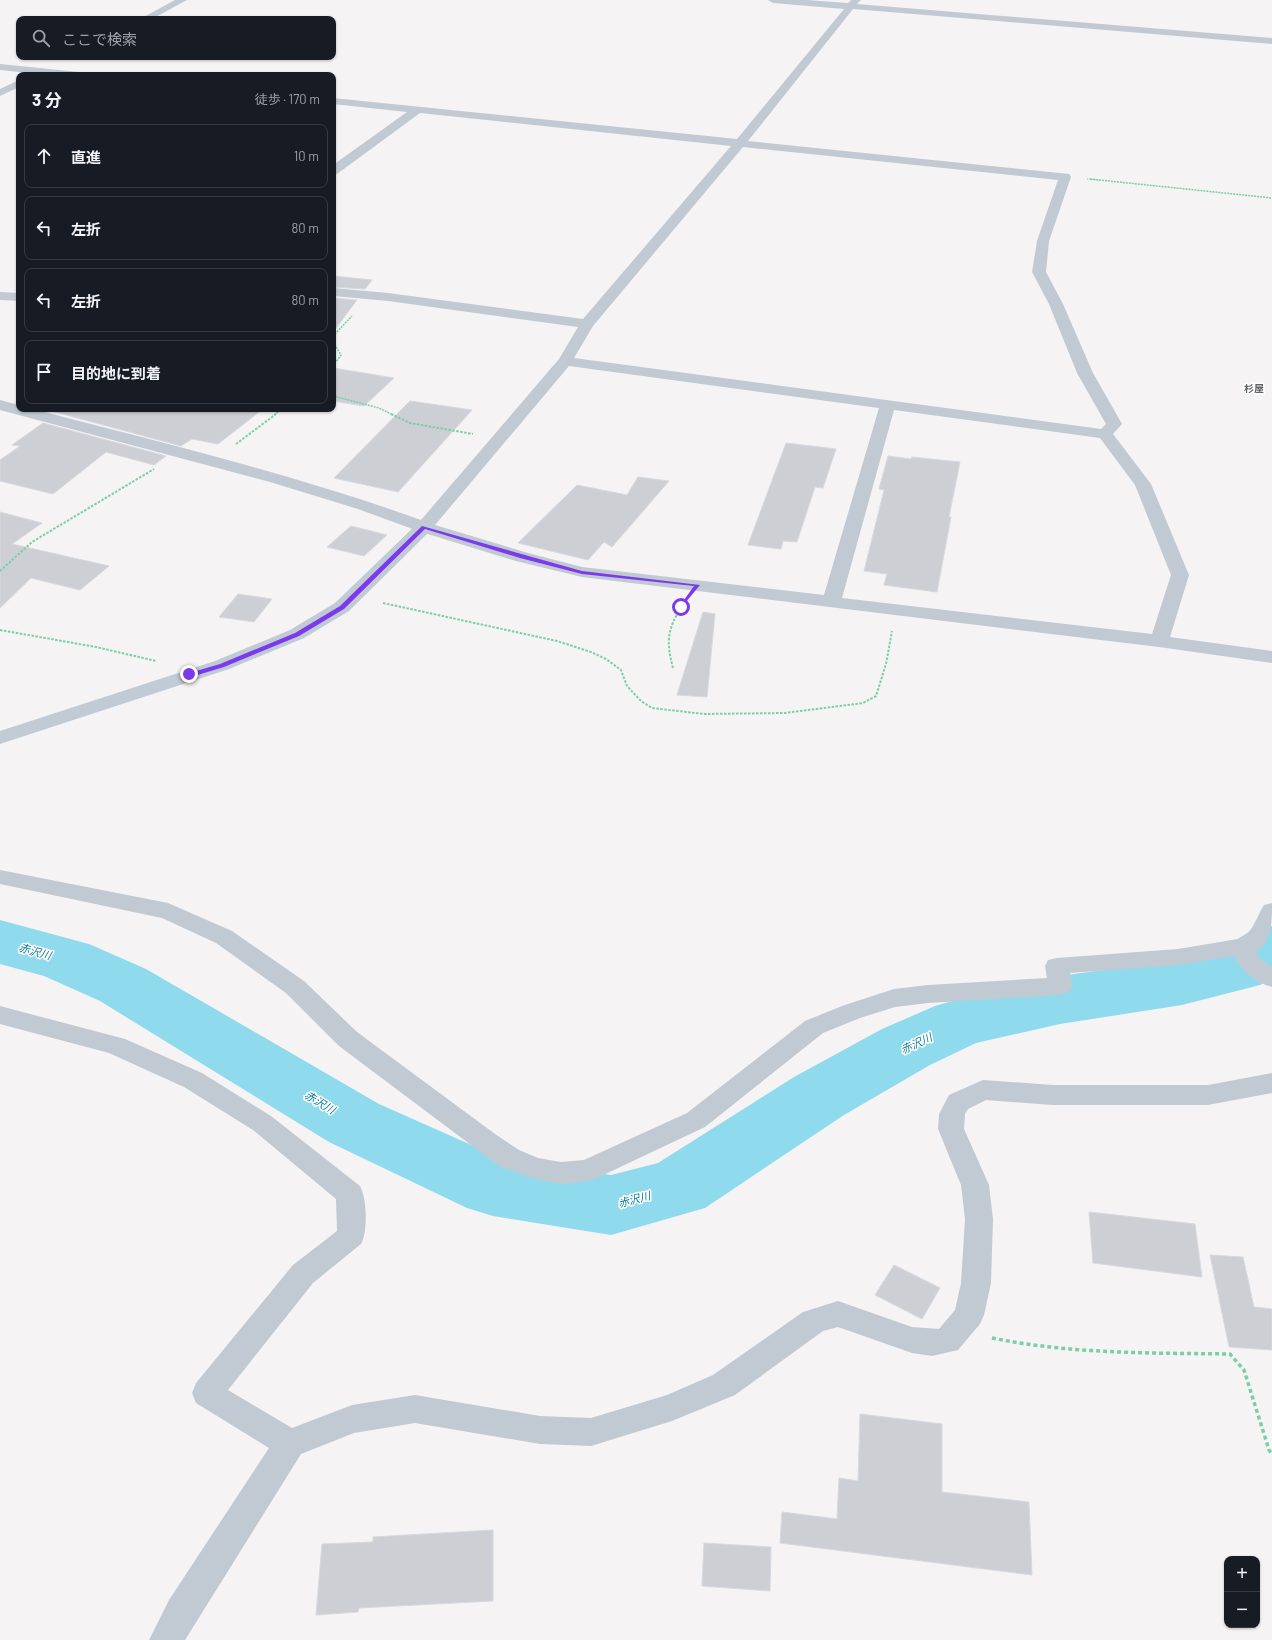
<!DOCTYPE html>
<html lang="ja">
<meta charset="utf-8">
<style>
body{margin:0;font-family:Barlow,"Noto Sans JP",sans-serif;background:#20242c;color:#f1f3f6}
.controls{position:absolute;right:12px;bottom:12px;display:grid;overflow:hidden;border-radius:8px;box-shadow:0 1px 3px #0004}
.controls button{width:36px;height:36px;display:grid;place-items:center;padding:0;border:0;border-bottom:1px solid #363941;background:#171b24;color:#f1f3f6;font:20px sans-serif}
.stop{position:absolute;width:12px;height:12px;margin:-9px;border:3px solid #7c3aed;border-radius:50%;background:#fff}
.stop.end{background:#7c3aed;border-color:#fff;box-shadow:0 1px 4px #0008}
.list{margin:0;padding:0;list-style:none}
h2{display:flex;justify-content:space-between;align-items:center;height:52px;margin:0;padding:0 16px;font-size:17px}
h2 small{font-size:13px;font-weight:400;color:#9ea1a6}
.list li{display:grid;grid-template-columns:26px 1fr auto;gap:12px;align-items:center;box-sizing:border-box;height:64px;margin:0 8px 8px;padding:0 8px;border:1px solid #363941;border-radius:8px}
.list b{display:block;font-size:15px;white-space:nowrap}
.list em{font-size:13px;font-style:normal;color:#9ea1a6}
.icon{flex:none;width:22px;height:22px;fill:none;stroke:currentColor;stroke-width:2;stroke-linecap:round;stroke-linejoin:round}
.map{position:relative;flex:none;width:1272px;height:1640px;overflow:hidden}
.search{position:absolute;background:#171b24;box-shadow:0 1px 3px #0004;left:16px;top:16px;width:320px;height:44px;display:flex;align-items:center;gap:10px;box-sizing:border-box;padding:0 14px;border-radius:8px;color:#9ea1a6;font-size:15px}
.panel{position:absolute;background:#171b24;box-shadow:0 1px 3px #0004;left:16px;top:72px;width:320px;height:340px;border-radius:8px}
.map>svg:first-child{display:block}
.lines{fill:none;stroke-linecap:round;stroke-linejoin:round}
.river{fill:#90daee;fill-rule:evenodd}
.building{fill:#cdcfd5;stroke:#d7d9de}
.path-far3{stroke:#7ad0a6;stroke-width:1;stroke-dasharray:1.5 1;stroke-linecap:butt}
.path-far2{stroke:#7ad0a6;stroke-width:1.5;stroke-dasharray:2 1;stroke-linecap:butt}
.path-far1{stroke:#7ad0a6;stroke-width:2;stroke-dasharray:2.5 1.5;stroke-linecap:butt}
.path{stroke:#7ad0a6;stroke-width:3.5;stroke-dasharray:4 3;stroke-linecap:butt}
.street{fill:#c1cad2;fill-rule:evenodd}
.secondary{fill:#c1cbd6;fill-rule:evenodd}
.route{fill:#7c3aed}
.labels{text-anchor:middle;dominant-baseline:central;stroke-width:3;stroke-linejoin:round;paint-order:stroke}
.far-quarter-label{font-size:10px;font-weight:bold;fill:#5f6368;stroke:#fff}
.water-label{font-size:11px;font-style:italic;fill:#0c7c9b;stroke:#fff}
</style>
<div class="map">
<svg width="1272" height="1640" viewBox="0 0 1272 1640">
<rect width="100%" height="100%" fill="#f5f3f3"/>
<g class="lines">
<path class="river" d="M0 920 89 944 146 969 379 1104 503 1159 611 1175 658 1163 794 1077 882 1029 935 1006 959 999 1060 976 1182 959 1218 951 1249 932 1272 926V978L1260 985 1182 1005 1060 1024 976 1043 930 1065 844 1115 705 1208 611 1235 493 1216 467 1208 329 1142 100 1001 44 976 0 964Z"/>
</g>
<path class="building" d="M333 276 372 280 365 289 333 287Z
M333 298 357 300 333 332Z
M333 368 394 378 364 406 333 401Z
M410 401 472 410 398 492 334 478Z
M44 409H263L218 444 192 439 181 446Z
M43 423 166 456 154 465 106 452 53 494 0 481V460L20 446 12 445Z
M786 443 836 449 823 488 815 487 797 542 783 541 781 549 748 545Z
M888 456 911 459 912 457 960 462 949 517H951L937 592 884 585 887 574 864 571 884 490 879 489Z
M638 477 669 481 612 547 604 542 588 560 518 543 577 485 627 495Z
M0 512 42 523 12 544 109 566 80 590 31 578 0 608Z
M351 526 387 535 364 556 327 547Z
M238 594 272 599 254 622 219 617Z
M703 612 715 614 707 697 677 695Z
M1089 1212 1195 1224 1202 1277 1093 1263Z
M1210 1255 1243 1257 1254 1307 1272 1309V1350L1229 1347Z
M894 1265 940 1288 922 1319 875 1295Z
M860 1414 942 1424V1492L1029 1502 1032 1575 780 1543 782 1512 837 1519 839 1478 858 1481Z
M493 1530V1601L359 1608 358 1612 316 1615 322 1544 373 1542V1537Z
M704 1543 771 1547 770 1591 702 1586Z"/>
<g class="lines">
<path class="path-far3" d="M1087 179 1099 180"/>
<path class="path-far2" d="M1090 179 1272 198
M333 366 341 355 335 345V334L352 316
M333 396 379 408 393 415
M274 415 282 409"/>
<path class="path-far1" d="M391 414 410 423 473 434
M236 444 276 414
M0 571 32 542 154 469
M383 603 557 641 591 652 606 659 621 670 627 686 641 701 652 708 704 714 785 713 863 703 876 696 886 664 892 631
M0 630 96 647 156 661
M673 668C666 641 667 630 682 606"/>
<path class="path" d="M992 1338C1071 1354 1150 1353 1230 1354L1244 1370 1269 1450 1272 1454"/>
<path class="street" d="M175 0H187L152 19H140Z
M768 0H807L848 3 851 0H861L857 4 1272 38V44L853 9 748 141 1069 174 1071 177 1049 241 1046 272 1063 304 1093 373 1122 424 1113 434 1151 484 1189 575 1170 637 1272 651V663L1159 647 582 577 516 561 418 531 358 509 270 482 0 410V400L19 405V409H33C163 443 294 474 421 520L559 359 578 327 388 301 333 296V288L388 293 583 319 731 146 420 113 337 174 333 175V165L407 112 333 104V98L737 139 844 9 773 3ZM743 147 1058 180 1037 241 1032 272 1049 304 1077 373 1106 424 1101 429 574 358 593 326ZM569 366 879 408 824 595 582 567 528 553 435 525ZM894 410 1100 438 1135 485 1171 575 1152 634 842 598Z
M0 64 79 72 84 75H48L0 70Z
M19 80V87L0 96V89Z
M0 292 19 293V301L0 300Z
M0 870 168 903 232 931 304 981 357 1032 495 1134 519 1150 538 1158 561 1162 584 1160 687 1113 805 1021 842 1006 894 989 928 985 1047 978 1045 966 1048 960 1057 958 1178 949 1238 939C1254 933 1255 919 1264 905L1272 903C1272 922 1272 942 1256 951L1260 959 1272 967V987C1255 982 1242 972 1234 956L1178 965 1070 973 1072 986 1069 992 1060 995 928 1003 895 1007 860 1018 823 1033 705 1127 597 1178 587 1181 561 1184 535 1179 499 1166 339 1046 286 993 216 943 162 918 0 884Z
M0 1006 125 1039 202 1073 271 1116 360 1186C367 1199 368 1231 361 1244L313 1283 228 1390 292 1428 352 1405 415 1395 540 1416 591 1418 667 1395 713 1375 803 1312 838 1301 912 1327 939 1329 955 1310 961 1283 965 1219 961 1185 938 1129 939 1114 949 1095 983 1080 1053 1085H1208L1272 1073V1093L1208 1105H1053L986 1100 968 1109 965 1114 964 1129 989 1185 993 1219 991 1283 984 1315 980 1324 958 1350 932 1356 912 1353 838 1327 823 1331 735 1395 672 1421 591 1446 540 1444 415 1423 354 1433 301 1454 185 1640H149L169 1600 269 1448 196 1403 192 1393 196 1383 293 1265 337 1231 336 1199 253 1130 184 1087 109 1053 0 1024Z"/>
<path class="secondary" d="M424 522 430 523 433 527 430 531 349 611 304 638 229 669 0 744V731L215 661 290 630 335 603 418 523Z"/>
</g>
<path class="route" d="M422 526 582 571 700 585 681 608 679 607 694 586 582 574 520 558 425 529 344 609 299 636 224 667 191 677 186 674 220 664 295 633 340 606Z"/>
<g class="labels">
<g class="far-quarter-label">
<text x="1254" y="388">杉屋</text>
</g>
<g class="water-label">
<text transform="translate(35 951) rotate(15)">赤沢川</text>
<text transform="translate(916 1043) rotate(-25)">赤沢川</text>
<text transform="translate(320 1102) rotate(31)">赤沢川</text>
<text transform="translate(634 1199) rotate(-15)">赤沢川</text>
</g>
</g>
</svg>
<div class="controls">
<button>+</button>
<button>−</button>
</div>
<div class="stop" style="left:681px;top:607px"></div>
<div class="stop end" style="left:189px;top:674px"></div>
<div class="search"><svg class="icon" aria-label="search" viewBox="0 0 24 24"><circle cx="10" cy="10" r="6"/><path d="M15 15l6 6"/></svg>ここで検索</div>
<section class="panel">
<h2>3 分<small>徒歩 · 170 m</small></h2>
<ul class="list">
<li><svg class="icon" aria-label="ahead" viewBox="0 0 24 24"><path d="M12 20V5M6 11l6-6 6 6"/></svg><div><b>直進</b></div><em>10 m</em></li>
<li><svg class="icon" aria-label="left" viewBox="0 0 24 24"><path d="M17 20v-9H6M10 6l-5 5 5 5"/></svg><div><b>左折</b></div><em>80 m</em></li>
<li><svg class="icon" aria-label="left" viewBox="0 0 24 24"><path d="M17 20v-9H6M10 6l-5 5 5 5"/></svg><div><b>左折</b></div><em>80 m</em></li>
<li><svg class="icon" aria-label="arrive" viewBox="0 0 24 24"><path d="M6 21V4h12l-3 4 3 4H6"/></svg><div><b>目的地に到着</b></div></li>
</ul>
</section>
</div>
